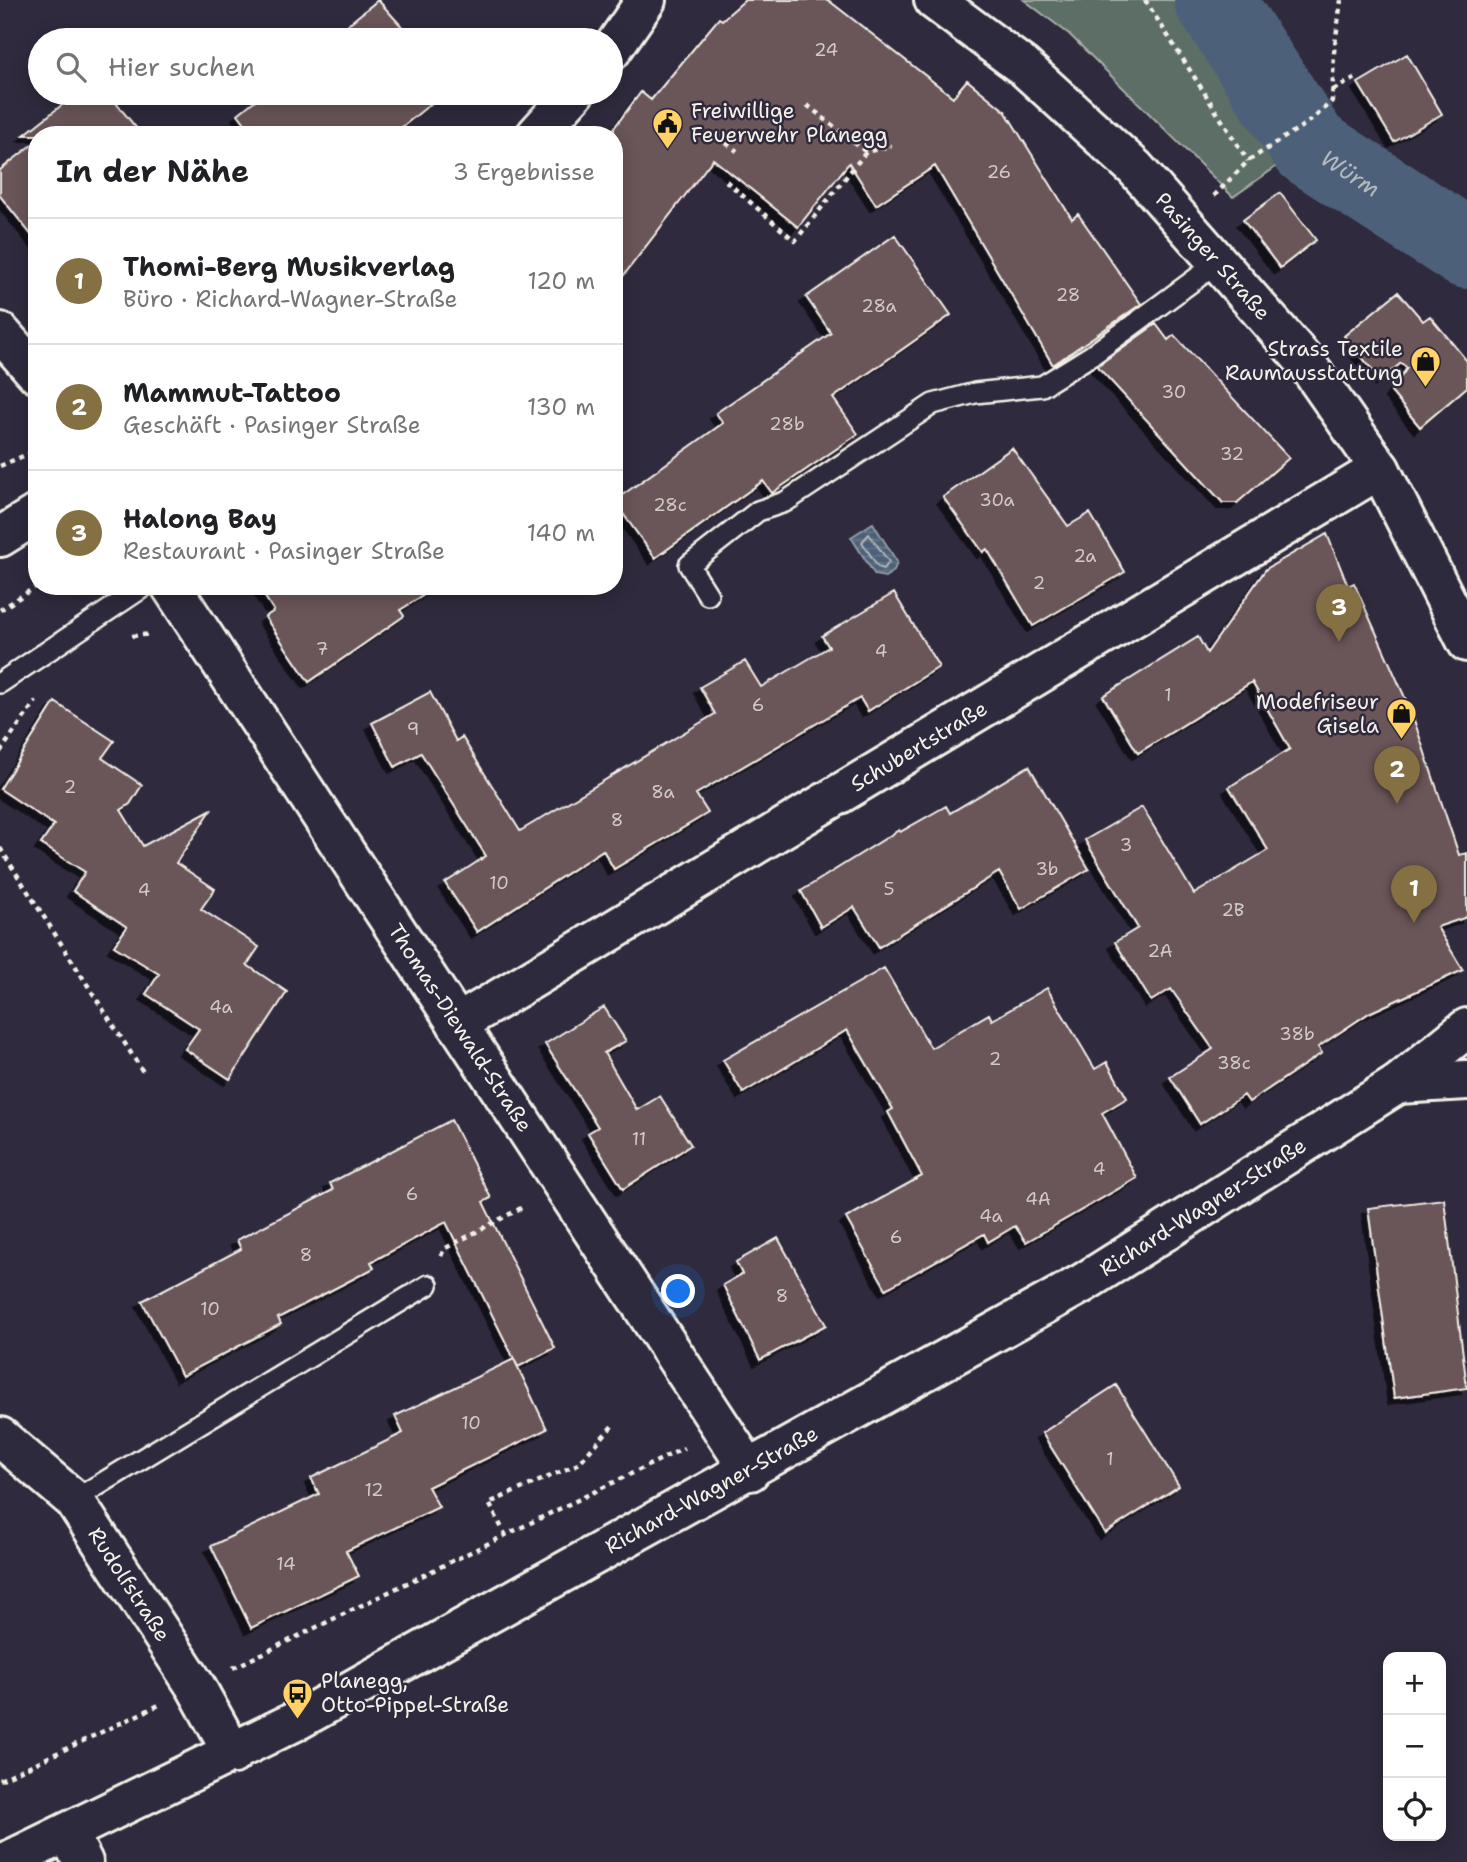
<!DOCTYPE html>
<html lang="de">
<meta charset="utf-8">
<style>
body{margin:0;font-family:"Shantell Sans",sans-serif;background:#f2f2f2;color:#202124}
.controls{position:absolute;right:21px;bottom:21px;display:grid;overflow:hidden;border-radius:14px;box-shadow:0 4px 18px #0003}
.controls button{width:63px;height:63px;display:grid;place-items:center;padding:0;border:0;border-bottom:2px solid #e0e0e0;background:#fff;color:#202124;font:35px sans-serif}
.you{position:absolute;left:679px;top:1292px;width:24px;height:24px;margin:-18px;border:5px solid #fff;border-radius:50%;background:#1a73e8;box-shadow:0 0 0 10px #1a73e833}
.badge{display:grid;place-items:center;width:46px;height:46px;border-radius:50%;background:#847042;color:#fff;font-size:23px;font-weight:700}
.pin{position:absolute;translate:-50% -58px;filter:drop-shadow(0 2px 4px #0008)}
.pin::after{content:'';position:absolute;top:37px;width:24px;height:21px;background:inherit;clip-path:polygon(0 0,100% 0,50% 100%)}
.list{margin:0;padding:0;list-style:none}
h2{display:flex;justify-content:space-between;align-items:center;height:91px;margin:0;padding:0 28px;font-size:30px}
h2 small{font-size:23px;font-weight:400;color:#757577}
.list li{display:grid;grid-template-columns:46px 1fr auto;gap:21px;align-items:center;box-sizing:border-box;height:126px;padding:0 28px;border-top:2px solid #e0e0e0}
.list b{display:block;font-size:26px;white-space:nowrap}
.list p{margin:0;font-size:23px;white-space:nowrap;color:#757577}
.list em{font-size:23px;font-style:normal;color:#757577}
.icon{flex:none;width:38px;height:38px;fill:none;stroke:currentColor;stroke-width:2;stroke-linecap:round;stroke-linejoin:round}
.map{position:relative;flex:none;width:1467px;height:1862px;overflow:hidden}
.search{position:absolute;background:#fff;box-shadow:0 4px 18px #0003;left:28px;top:28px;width:595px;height:77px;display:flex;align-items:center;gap:18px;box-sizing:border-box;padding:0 24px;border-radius:38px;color:#757577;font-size:26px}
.panel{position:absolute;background:#fff;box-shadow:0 4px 18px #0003;left:28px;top:126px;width:595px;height:469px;border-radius:28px}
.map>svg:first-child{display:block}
.green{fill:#5c6e66;stroke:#a8b0a7;stroke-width:2}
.water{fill:url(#water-rules);stroke:#909ba5;stroke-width:2}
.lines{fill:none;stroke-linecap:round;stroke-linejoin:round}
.shore{stroke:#b2b7bc;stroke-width:2}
.river{stroke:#4e6179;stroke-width:80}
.building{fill:#6a5559;stroke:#f4f1e8;stroke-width:2;filter:url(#shadow)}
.lane-casing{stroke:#f4f1e8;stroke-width:24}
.street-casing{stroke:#f4f1e8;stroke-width:44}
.secondary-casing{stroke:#f4f1e8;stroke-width:44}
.path{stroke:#f4f1e8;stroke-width:4.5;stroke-dasharray:5 5;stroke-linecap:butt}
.lane{stroke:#2f2a3d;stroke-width:19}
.street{stroke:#2f2a3d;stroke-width:38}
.secondary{stroke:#2f2a3d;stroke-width:38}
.labels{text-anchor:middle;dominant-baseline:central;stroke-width:5;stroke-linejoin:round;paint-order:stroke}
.number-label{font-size:18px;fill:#d2cac4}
.poi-label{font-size:21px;fill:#f4f1e8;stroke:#2f2a3d;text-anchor:start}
.street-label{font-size:21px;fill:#f4f1e8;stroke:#2f2a3d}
.water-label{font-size:23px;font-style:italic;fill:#b2b7bc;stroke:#2f2a3d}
</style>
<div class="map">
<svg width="1467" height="1862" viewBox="0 0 1467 1862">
<defs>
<pattern id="water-rules" width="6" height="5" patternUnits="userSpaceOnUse" patternTransform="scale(1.75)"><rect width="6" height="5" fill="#4e6179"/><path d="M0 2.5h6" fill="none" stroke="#68788c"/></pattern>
<filter id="shadow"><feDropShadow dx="-6" dy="6" stdDeviation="0" flood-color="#0009"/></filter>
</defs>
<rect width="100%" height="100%" fill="#2f2a3d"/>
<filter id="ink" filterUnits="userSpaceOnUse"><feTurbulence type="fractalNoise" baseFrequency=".0143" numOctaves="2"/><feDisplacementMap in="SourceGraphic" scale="14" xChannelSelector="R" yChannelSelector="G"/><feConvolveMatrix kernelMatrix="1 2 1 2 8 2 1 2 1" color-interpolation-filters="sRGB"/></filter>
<g filter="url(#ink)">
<path class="green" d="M1024 0H1183L1287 159 1233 197 1069 34Z"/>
<path class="water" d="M873 523 897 562 894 571 885 577 875 575 851 537Z"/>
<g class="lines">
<path class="shore" d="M869 534 889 562 884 569 878 567 862 542Z"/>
<path class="river" id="s1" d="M1214 0 1310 147 1467 249"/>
</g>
<path class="building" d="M378 0 414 40H329Z
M745 0H828L953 97 967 80 1005 111 1072 219 1078 214 1141 304 1053 365 935 166 876 205 849 163 798 227 713 159 614 288V128L641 92 651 100 719 18 722 20Z
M1407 54 1442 114 1394 142 1358 83Z
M77 93H108L142 135H24Z
M264 93H444L392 135H254L238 114Z
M37 141V242L0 196V170Z
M1280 193 1316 240 1280 268 1243 220Z
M895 235 951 315 833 398 858 434 772 493 763 481 655 558 614 501 723 423 716 413 831 333 806 297Z
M1398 292 1423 321 1430 316 1467 361V387L1420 427 1391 392 1407 368 1401 363 1381 380 1344 336Z
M1156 324 1168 340 1174 335 1289 458 1237 503H1223L1097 366Z
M1012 448 1068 526 1090 513 1125 572 1033 626 987 549 983 552 943 497Z
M1327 534 1348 586 1354 583 1411 711 1459 855 1467 853V917L1437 927 1463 970 1369 1013 1318 1047 1322 1053 1249 1102 1244 1095 1200 1124 1170 1077 1213 1049 1171 989 1151 1001 1115 942 1138 928 1085 840 1142 807 1194 894 1268 850 1229 787 1290 749 1252 682 1138 753 1103 696 1198 637 1207 653 1266 569Z
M258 586H438L400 610 404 616 309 682 265 617 274 611Z
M894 593 939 667 868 711 860 698 696 794 708 813 614 869 603 850 477 932 445 883 486 856 421 753 395 767 372 723 430 692 456 741 462 737 520 831 715 714 700 687 745 661 761 687 829 647 822 636Z
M55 702 114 741 102 758 142 785 130 804 121 810 143 846 212 809 176 863 215 889 201 909 259 947 247 965 287 992 230 1079 185 1049 199 1029 146 994 159 974 114 946 127 927 73 891 85 872 41 844 54 825 0 789Z
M1029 766 1089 869 1021 909 999 872 879 947 854 907 821 927 801 891 899 830 900 832 946 806 950 813Z
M884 968 931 1048 989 1014 992 1020 1047 988 1095 1069 1107 1062 1127 1098 1102 1113 1137 1178 1026 1242 1015 1226 988 1242 984 1234 886 1289 846 1218 922 1176 888 1112 893 1109 847 1030 743 1093 723 1060Z
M604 1007 626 1041 604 1053 637 1110 660 1096 691 1145 623 1189 588 1133 598 1127 545 1044Z
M451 1120 491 1198 483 1202 555 1348 518 1367 446 1222 371 1262 374 1268 278 1318 281 1324 182 1376 142 1301 241 1249 237 1240 333 1190 330 1183Z
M1444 1199 1467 1388 1394 1398 1368 1208Z
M778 1238 826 1325 760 1360 723 1285 742 1274 736 1262Z
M514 1359 547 1429 428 1487 439 1507 346 1551 359 1576 251 1628 211 1546 319 1494 311 1478 403 1433 395 1416Z
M1116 1385 1179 1486 1105 1533 1042 1433Z"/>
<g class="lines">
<defs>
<path id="lane" d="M708 595 689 565 758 511 785 502 933 404 975 393 1042 386 1092 355 1220 261
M0 683 145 586
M74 1500 428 1285"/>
<g id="street">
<path d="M0 332 37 374"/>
<path id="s2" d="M171 586 750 1471"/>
<path id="s3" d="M457 1024 1380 469"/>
<path d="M1398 1084 1467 1080"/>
<path id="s4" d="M0 1437 74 1500 196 1687 233 1754"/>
<path d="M68 1833 83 1862"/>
<path id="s5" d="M6 1862 298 1720 1083 1283 1398 1084 1467 1028"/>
</g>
<g id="secondary">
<path id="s6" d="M934 0 1024 67 1135 168 1304 360 1380 469 1467 642"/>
<path d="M611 51 646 0"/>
<path d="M536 135 574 93"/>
<path d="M0 537 37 514"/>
</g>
</defs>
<use href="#lane" class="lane-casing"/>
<use href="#street" class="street-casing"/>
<use href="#secondary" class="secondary-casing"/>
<path class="path" d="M1145 0 1248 161
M1333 90 1356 78
M807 105 866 152
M882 139 890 146
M726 143 737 151
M726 181 795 241 866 152 891 146
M1214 196 1248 161 1313 119 1332 101 1334 52 1341 0
M0 466 37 450
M0 610 37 586
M132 636 151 634
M0 752 36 701
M0 848 145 1075
M441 1256 444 1249 525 1206
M506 1536 489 1503 578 1464 615 1423
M233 1668 684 1448
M0 1780 159 1705"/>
<use href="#lane" class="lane"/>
<use href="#street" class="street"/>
<use href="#secondary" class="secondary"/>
</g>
</g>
<defs>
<symbol id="civic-pin" viewBox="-11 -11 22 30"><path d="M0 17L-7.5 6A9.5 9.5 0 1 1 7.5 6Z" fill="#ffd166" stroke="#2f2a3d"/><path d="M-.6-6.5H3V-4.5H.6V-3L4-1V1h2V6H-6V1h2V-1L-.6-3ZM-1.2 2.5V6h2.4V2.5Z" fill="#111"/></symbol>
<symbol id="shop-pin" viewBox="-11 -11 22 30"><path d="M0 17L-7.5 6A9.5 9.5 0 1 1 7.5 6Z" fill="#ffd166" stroke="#2f2a3d"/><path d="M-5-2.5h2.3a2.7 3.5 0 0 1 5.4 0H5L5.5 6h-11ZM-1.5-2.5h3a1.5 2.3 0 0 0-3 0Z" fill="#111"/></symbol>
<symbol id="bus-pin" viewBox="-11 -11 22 30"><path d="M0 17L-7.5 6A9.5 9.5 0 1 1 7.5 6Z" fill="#ffd166" stroke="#2f2a3d"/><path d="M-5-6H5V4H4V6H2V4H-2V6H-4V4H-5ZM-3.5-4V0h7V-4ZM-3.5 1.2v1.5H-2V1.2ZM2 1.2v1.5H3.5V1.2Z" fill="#111"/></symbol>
</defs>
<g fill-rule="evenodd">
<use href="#civic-pin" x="650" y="106" width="35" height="47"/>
<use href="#shop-pin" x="1408" y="344" width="35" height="47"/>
<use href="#shop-pin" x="1384" y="696" width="35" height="47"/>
<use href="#bus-pin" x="280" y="1676" width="35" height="47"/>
</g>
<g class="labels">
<g class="number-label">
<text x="826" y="50">24</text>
<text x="999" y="172">26</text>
<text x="1068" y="295">28</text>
<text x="879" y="306">28a</text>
<text x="1174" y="392">30</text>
<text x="787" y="424">28b</text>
<text x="1232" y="454">32</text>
<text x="997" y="500">30a</text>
<text x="670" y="505">28c</text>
<text x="1085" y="556">2a</text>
<text x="1039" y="583">2</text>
<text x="322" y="649">7</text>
<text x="881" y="651">4</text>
<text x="1168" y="695">1</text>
<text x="758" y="705">6</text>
<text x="413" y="729">9</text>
<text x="70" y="787">2</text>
<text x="663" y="792">8a</text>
<text x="617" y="820">8</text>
<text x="1126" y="845">3</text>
<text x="1047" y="869">3b</text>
<text x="499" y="883">10</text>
<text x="889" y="889">5</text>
<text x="144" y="890">4</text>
<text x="1233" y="910">2B</text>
<text x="1160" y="951">2A</text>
<text x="221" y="1007">4a</text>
<text x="1297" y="1034">38b</text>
<text x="995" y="1059">2</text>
<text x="1234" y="1063">38c</text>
<text x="639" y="1139">11</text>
<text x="1099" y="1169">4</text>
<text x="412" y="1194">6</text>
<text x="1038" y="1199">4A</text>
<text x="991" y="1216">4a</text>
<text x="896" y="1237">6</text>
<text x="306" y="1255">8</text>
<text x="782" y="1296">8</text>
<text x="210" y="1309">10</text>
<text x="471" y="1423">10</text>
<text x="1110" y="1459">1</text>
<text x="374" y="1490">12</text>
<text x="286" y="1564">14</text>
</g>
<g class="poi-label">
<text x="691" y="111">Freiwillige<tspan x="691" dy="24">Feuerwehr Planegg</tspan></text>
<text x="1403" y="349" text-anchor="end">Strass Textile<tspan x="1403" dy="24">Raumausstattung</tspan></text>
<text x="1379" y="702" text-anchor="end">Modefriseur<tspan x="1379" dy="24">Gisela</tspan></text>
<text x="321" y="1681">Planegg,<tspan x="321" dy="24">Otto-Pippel-Straße</tspan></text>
</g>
<g class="street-label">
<text stroke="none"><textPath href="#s6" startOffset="380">Pasinger Straße</textPath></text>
<text stroke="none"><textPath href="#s3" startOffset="539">Schubertstraße</textPath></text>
<text stroke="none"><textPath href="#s2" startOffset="528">Thomas-Diewald-Straße</textPath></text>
<text stroke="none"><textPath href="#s5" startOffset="1365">Richard-Wagner-Straße</textPath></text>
<text stroke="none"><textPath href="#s5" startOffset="798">Richard-Wagner-Straße</textPath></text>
<text stroke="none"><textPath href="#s4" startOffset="198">Rudolfstraße</textPath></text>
</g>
<g class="water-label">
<text stroke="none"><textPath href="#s1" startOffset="224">Würm</textPath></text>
</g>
</g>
</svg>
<div class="controls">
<button>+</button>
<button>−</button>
<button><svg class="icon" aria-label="locate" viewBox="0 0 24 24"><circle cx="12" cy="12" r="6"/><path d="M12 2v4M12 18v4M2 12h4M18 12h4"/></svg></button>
</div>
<div class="you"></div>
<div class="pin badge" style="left:1414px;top:923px">1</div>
<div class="pin badge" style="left:1397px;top:804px">2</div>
<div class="pin badge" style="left:1339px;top:642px">3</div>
<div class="search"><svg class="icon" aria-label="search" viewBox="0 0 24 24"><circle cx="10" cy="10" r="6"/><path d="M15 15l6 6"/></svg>Hier suchen</div>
<section class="panel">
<h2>In der Nähe<small>3 Ergebnisse</small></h2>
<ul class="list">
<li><span class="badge">1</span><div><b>Thomi-Berg Musikverlag</b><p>Büro · Richard-Wagner-Straße</p></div><em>120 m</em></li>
<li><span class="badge">2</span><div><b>Mammut-Tattoo</b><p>Geschäft · Pasinger Straße</p></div><em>130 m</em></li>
<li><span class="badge">3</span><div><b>Halong Bay</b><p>Restaurant · Pasinger Straße</p></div><em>140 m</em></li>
</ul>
</section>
</div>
